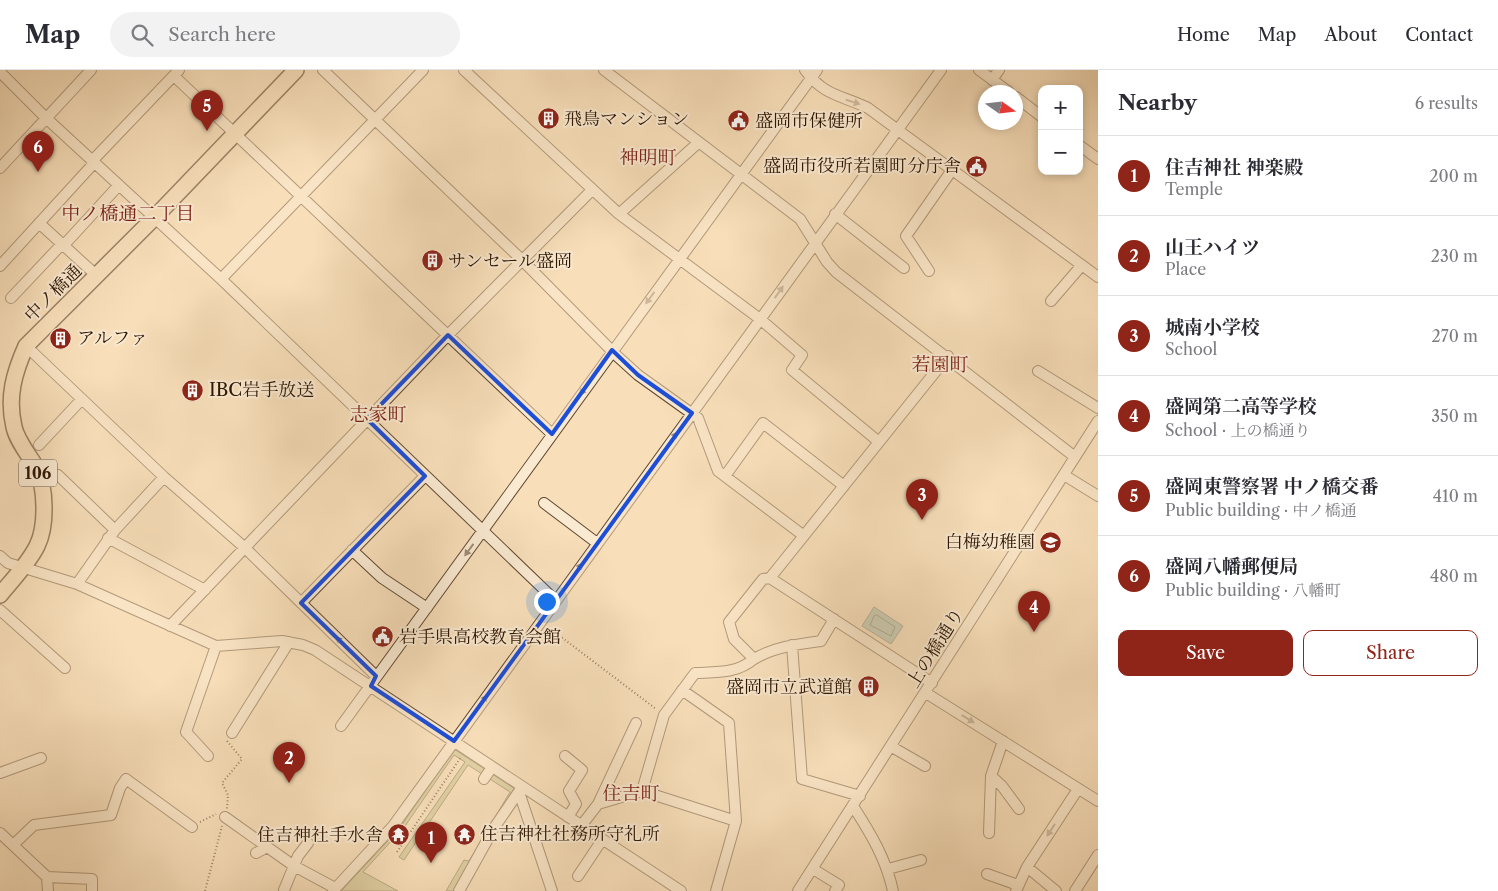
<!DOCTYPE html>
<meta charset="utf-8">
<style>
body{margin:0;font-family:"Libre Caslon Text","Noto Serif JP",serif;background:#f2f2f3;color:#2b2b33}
.controls{position:absolute;right:15px;top:15px;display:grid;overflow:hidden;border-radius:10px;box-shadow:0 2px 8px #0003}
.controls button{width:45px;height:45px;display:grid;place-items:center;padding:0;border:0;border-bottom:1px solid #e1e1e2;background:#fff;color:#2b2b33;font:25px sans-serif}
.compass{position:absolute;left:978px;top:15px;width:45px;height:45px;border-radius:50%;background:#fff;box-shadow:0 2px 8px #0003;rotate:104deg}
.you{position:absolute;left:546px;top:531px;width:18px;height:18px;margin:-12px;border:4px solid #fff;border-radius:50%;background:#1a73e8;box-shadow:0 0 0 8px #1a73e833}
.badge{display:grid;place-items:center;width:32px;height:32px;border-radius:50%;background:#8f2418;color:#fff;font-size:16px;font-weight:700}
.pin{position:absolute;translate:-50% -41px;filter:drop-shadow(0 1px 2px #0008)}
.pin::after{content:'';position:absolute;top:26px;width:18px;height:15px;background:inherit;clip-path:polygon(0 0,100% 0,50% 100%)}
.list{margin:0;padding:0;list-style:none}
h2{display:flex;justify-content:space-between;align-items:center;height:65px;margin:0;padding:0 20px;font-size:21px}
h2 small{font-size:16px;font-weight:400;color:#7c7c81}
.list li{display:grid;grid-template-columns:32px 1fr auto;gap:15px;align-items:center;box-sizing:border-box;height:80px;padding:0 20px;border-top:1px solid #e1e1e2}
.list b{display:block;font-size:19px;white-space:nowrap}
.list p{margin:0;font-size:16px;white-space:nowrap;color:#7c7c81}
.list em{font-size:16px;font-style:normal;color:#7c7c81}
.actions{display:flex;gap:10px;padding:15px 20px}
.actions a{flex:1;padding:11px 0;border:1px solid #8f2418;border-radius:10px;text-align:center;font-size:18px;color:#8f2418}
.actions .main{background:#8f2418;color:#fff}
.icon{flex:none;width:28px;height:28px;fill:none;stroke:currentColor;stroke-width:2;stroke-linecap:round;stroke-linejoin:round}
.map{position:relative;flex:none;width:1098px;height:821px;overflow:hidden}
header{display:flex;align-items:center;gap:30px;box-sizing:border-box;height:70px;padding:0 25px;background:#fff;border-bottom:1px solid #e1e1e2}
header strong{font-size:24px}
nav{display:flex;gap:28px;margin-inline-start:auto;font-size:18px}
.search{width:350px;height:45px;background:#f2f2f3;display:flex;align-items:center;gap:12px;box-sizing:border-box;padding:0 18px;border-radius:28px;color:#7c7c81;font-size:19px}
main{display:flex}
aside{flex:1;background:#fff}
.map>svg:first-child{display:block}
.green{fill:#c4c08b;stroke:#796a46}
.water{fill:#9dbdb0;stroke:#717a6a}
.lines{fill:none;stroke-linecap:round;stroke-linejoin:round}
.shore{stroke:#666958;stroke-width:1}
.minor-casing{stroke:#60482f;stroke-width:12}
.highway-casing{stroke:#2e1501;stroke-width:18}
.path{stroke:#2e1501;stroke-width:2;stroke-dasharray:1 2.5;stroke-linecap:butt}
.minor{stroke:#faead2;stroke-width:10}
.highway{stroke:#f8dfba;stroke-width:15}
.oneway{fill:#9e8a74}
.marked{fill:none;stroke:#1d4ed8;stroke-width:4;stroke-linejoin:round}
.labels{text-anchor:middle;dominant-baseline:central;stroke-width:4;stroke-linejoin:round;paint-order:stroke}
.shield{fill:#faead2;stroke:#6b5540;stroke-width:1}
.shield-label{font-size:16px;font-weight:bold;fill:#2e1501}
.poi-label{font-size:18px;fill:#2e1501;stroke:#faead2;text-anchor:start}
.street-label{font-size:18px;fill:#2e1501;stroke:#faead2}
.neighbourhood-label{font-size:19px;fill:#7a1f14;stroke:#faead2}
</style>
<header>
<strong>Map</strong>
<div class="search"><svg class="icon" aria-label="search" viewBox="0 0 24 24"><circle cx="10" cy="10" r="6"/><path d="M15 15l6 6"/></svg>Search here</div>
<nav><a>Home</a><a>Map</a><a>About</a><a>Contact</a></nav>
</header>
<main>
<div class="map">
<svg width="1098" height="821" viewBox="0 0 1098 821">
<rect width="100%" height="100%" fill="#f8dfba"/>
<filter id="stains"><feTurbulence type="fractalNoise" baseFrequency=".004" numOctaves="4"/><feColorMatrix values="0 0 0 0 .2 0 0 0 0 .09 0 0 0 0 .02 0 0 0 .5 -.17"/></filter>
<radialGradient id="worn" r=".72"><stop offset=".6" stop-color="#630" stop-opacity="0"/><stop offset="1" stop-color="#630" stop-opacity=".3"/></radialGradient>
<path class="green" d="M454 679 515 719 456 821H446L464 790 469 791 510 722 468 695 404 790 399 787 465 692 454 685 405 756 363 802 398 821H341L399 759Z"/>
<path class="water" d="M874 537 903 556 891 574 862 556Z"/>
<g class="lines">
<path class="shore" d="M877 545 895 557 891 566 870 555 874 546Z"/>
<defs>
<path id="minor" d="M323 0 522 190 617 286 638 305 698 348 718 401 804 466
M464 0 619 144 760 249 802 285 792 300 879 372
M604 0 800 149 827 192 836 202 1075 387
M805 0C824 26 841 25 868 38L1098 207
M979 0 1009 22
M0 2 46 48 221 209 555 530
M174 6 552 364
M992 10 999 0
M1016 27 1042 47
M1079 75 1098 89
M93 90 179 0
M0 98 91 0
M619 144 698 73
M835 144 904 198
M39 153 96 205
M64 175 119 115
M0 196 95 92
M929 201 906 166 952 100
M221 209 423 0
M11 228 62 174
M1051 231 1082 195
M26 276 164 407 244 477 376 606
M1038 301 1098 338
M39 375 82 329
M1064 405 1098 426
M38 406 54 404 58 405 115 460
M725 406 763 353 844 416
M544 433 597 473
M108 468 205 520
M352 480 382 508 427 538
M0 486 8 493 77 514 216 576 282 571 303 575 315 580 681 821
M770 508 932 613
M77 514 115 460 164 407
M301 533 425 406
M0 540 65 598
M170 556 448 265 591 121
M792 575 802 709 860 726
M754 589C774 577 799 574 821 571L834 549
M682 620 729 653 736 751 716 821
M926 623 1098 731
M341 656 817 0
M232 663 289 572
M892 677 925 696
M208 686 186 662 216 576
M565 686 582 700 569 721 576 734 568 747
M0 703 41 688
M991 706 1002 716 1019 739
M484 709 492 697
M642 721 664 645 695 603C717 602 736 604 754 589L734 569 729 552 763 509 770 508 948 286
M519 722 552 821
M598 734 636 653
M853 736C871 764 886 789 893 821
M225 747 294 796 335 818
M581 756 598 734 642 721 736 751
M0 763 47 807 48 821
M989 763 991 706 1003 671
M13 775 34 755 111 745 120 718 126 709 192 757
M256 783 267 777
M1027 797 1056 821
M813 799 839 815 835 821
M888 799 921 790
M987 804 1018 815
M578 806 602 770
M47 807 92 809V821
M284 820 298 786 308 773
M333 821 393 756 941 0
M459 821 494 758 522 717
M798 821 1098 351
M1016 821 1027 797 1078 719
M1075 821 1098 785"/>
<path id="highway" d="M0 525C13 509 28 494 37 476 47 456 46 417 36 397 29 385 17 371 14 357 7 327 14 303 26 276L155 147 296 0"/>
</defs>
<use href="#minor" class="minor-casing"/>
<use href="#highway" class="highway-casing"/>
<path class="path" d="M548 557 656 639
M227 671 242 689 222 713 228 725 227 739
M200 752 216 744
M397 782 461 687
M205 821 222 756"/>
<use href="#minor" class="minor"/>
<use href="#highway" class="highway"/>
</g>
<defs><path id="oneway-solid" d="M-6-.8H1V-3.2L6.5 0L1 3.2V.8H-6Z" transform="scale(1.25)"/></defs>
<g class="oneway">
<use href="#oneway-solid" transform="translate(853 32) rotate(18)"/>
<use href="#oneway-solid" transform="translate(779 222) rotate(-55)"/>
<use href="#oneway-solid" transform="translate(650 228) rotate(126)"/>
<use href="#oneway-solid" transform="translate(584 319) rotate(125)"/>
<use href="#oneway-solid" transform="translate(673 368) rotate(-54)"/>
<use href="#oneway-solid" transform="translate(469 480) rotate(126)"/>
<use href="#oneway-solid" transform="translate(578 499) rotate(-54)"/>
<use href="#oneway-solid" transform="translate(341 572) rotate(-136)"/>
<use href="#oneway-solid" transform="translate(483 631) rotate(-54)"/>
<use href="#oneway-solid" transform="translate(968 649) rotate(32)"/>
<use href="#oneway-solid" transform="translate(1051 760) rotate(123)"/>
</g>
<path d="M0 0H1098V821H0ZM448 265 552 364 612 280 638 305 692 343 454 671 371 616 376 606 301 533 425 406 367 349Z" fill="#f8dfba" fill-opacity=".55" fill-rule="evenodd"/>
<path class="marked" d="M448 265 552 364 612 280 638 305 692 343 454 671 371 616 376 606 301 533 425 406 367 349Z"/>
<defs>
<symbol id="building-disc" viewBox="-11 -11 22 22"><circle r="9.5" fill="#8f2418" stroke="#faead2"/><path d="M-4-6H4V6H1V3H-1V6H-4ZM-2.5-4.3h1.7v1.8h-1.7ZM.8-4.3h1.7v1.8H.8ZM-2.5-1h1.7V.8h-1.7ZM.8-1h1.7V.8H.8Z" fill="#fff"/></symbol>
<symbol id="civic-disc" viewBox="-11 -11 22 22"><circle r="9.5" fill="#8f2418" stroke="#faead2"/><path d="M-.6-6.5H3V-4.5H.6V-3L4-1V1h2V6H-6V1h2V-1L-.6-3ZM-1.2 2.5V6h2.4V2.5Z" fill="#fff"/></symbol>
<symbol id="school-disc" viewBox="-11 -11 22 22"><circle r="9.5" fill="#8f2418" stroke="#faead2"/><path d="M0-5L7-2L0 1L-7-2ZM-4 1L0 2.5L4 1V4Q0 6-4 4Z" fill="#fff"/></symbol>
<symbol id="temple-disc" viewBox="-11 -11 22 22"><circle r="9.5" fill="#8f2418" stroke="#faead2"/><path d="M0-6L5-2H3V0L6.5 2.5H4V6H1.5V3h-3V6H-4V2.5H-6.5L-3 0V-2H-5Z" fill="#fff"/></symbol>
</defs>
<g fill-rule="evenodd">
<use href="#building-disc" x="536" y="36" width="25" height="25"/>
<use href="#civic-disc" x="726" y="38" width="25" height="25"/>
<use href="#civic-disc" x="964" y="84" width="25" height="25"/>
<use href="#building-disc" x="420" y="178" width="25" height="25"/>
<use href="#building-disc" x="48" y="256" width="25" height="25"/>
<use href="#building-disc" x="180" y="308" width="25" height="25"/>
<use href="#school-disc" x="1038" y="460" width="25" height="25"/>
<use href="#civic-disc" x="370" y="554" width="25" height="25"/>
<use href="#building-disc" x="856" y="604" width="25" height="25"/>
<use href="#temple-disc" x="452" y="752" width="25" height="25"/>
<use href="#temple-disc" x="386" y="752" width="25" height="25"/>
</g>
<g class="labels">
<rect class="shield" x="19" y="389.5" width="38" height="27" rx="4"/>
<g class="shield-label">
<text x="38" y="403">106</text>
</g>
<g class="poi-label">
<text x="564" y="49">飛鳥マンション</text>
<text x="755" y="51">盛岡市保健所</text>
<text x="961" y="96" text-anchor="end">盛岡市役所若園町分庁舎</text>
<text x="448" y="191">サンセール盛岡</text>
<text x="77" y="268">アルファ</text>
<text x="209" y="320">IBC岩手放送</text>
<text x="1035" y="472" text-anchor="end">白梅幼稚園</text>
<text x="399" y="567">岩手県高校教育会館</text>
<text x="852" y="617" text-anchor="end">盛岡市立武道館</text>
<text x="480" y="764">住吉神社社務所守礼所</text>
<text x="383" y="765" text-anchor="end">住吉神社手水舎</text>
</g>
<g class="street-label">
<text transform="translate(53 223) rotate(-45)">中ノ橋通</text>
<text transform="translate(935 578) rotate(-58)">上の橋通り</text>
</g>
<g class="neighbourhood-label">
<text x="648" y="87">神明町</text>
<text x="128" y="143">中ノ橋通二丁目</text>
<text x="940" y="294">若園町</text>
<text x="378" y="344">志家町</text>
<text x="631" y="723">住吉町</text>
</g>
</g>
<rect width="100%" height="100%" filter="url(#stains)"/>
<rect width="100%" height="100%" fill="url(#worn)"/>
</svg>
<div class="controls">
<button>+</button>
<button>−</button>
</div>
<svg class="compass" viewBox="-18 -18 36 36"><path d="M0-13l5 13h-10z" fill="#e53935"/><path d="M0 13l5-13h-10z" fill="#7c7c81"/></svg>
<div class="you"></div>
<div class="pin badge" style="left:431px;top:793px">1</div>
<div class="pin badge" style="left:289px;top:713px">2</div>
<div class="pin badge" style="left:922px;top:450px">3</div>
<div class="pin badge" style="left:1034px;top:562px">4</div>
<div class="pin badge" style="left:207px;top:61px">5</div>
<div class="pin badge" style="left:38px;top:102px">6</div>
</div>
<aside>
<h2>Nearby<small>6 results</small></h2>
<ul class="list">
<li><span class="badge">1</span><div><b>住吉神社 神楽殿</b><p>Temple</p></div><em>200 m</em></li>
<li><span class="badge">2</span><div><b>山王ハイツ</b><p>Place</p></div><em>230 m</em></li>
<li><span class="badge">3</span><div><b>城南小学校</b><p>School</p></div><em>270 m</em></li>
<li><span class="badge">4</span><div><b>盛岡第二高等学校</b><p>School · 上の橋通り</p></div><em>350 m</em></li>
<li><span class="badge">5</span><div><b>盛岡東警察署 中ノ橋交番</b><p>Public building · 中ノ橋通</p></div><em>410 m</em></li>
<li><span class="badge">6</span><div><b>盛岡八幡郵便局</b><p>Public building · 八幡町</p></div><em>480 m</em></li>
</ul>
<div class="actions"><a class="main">Save</a><a>Share</a></div>
</aside>
</main>
